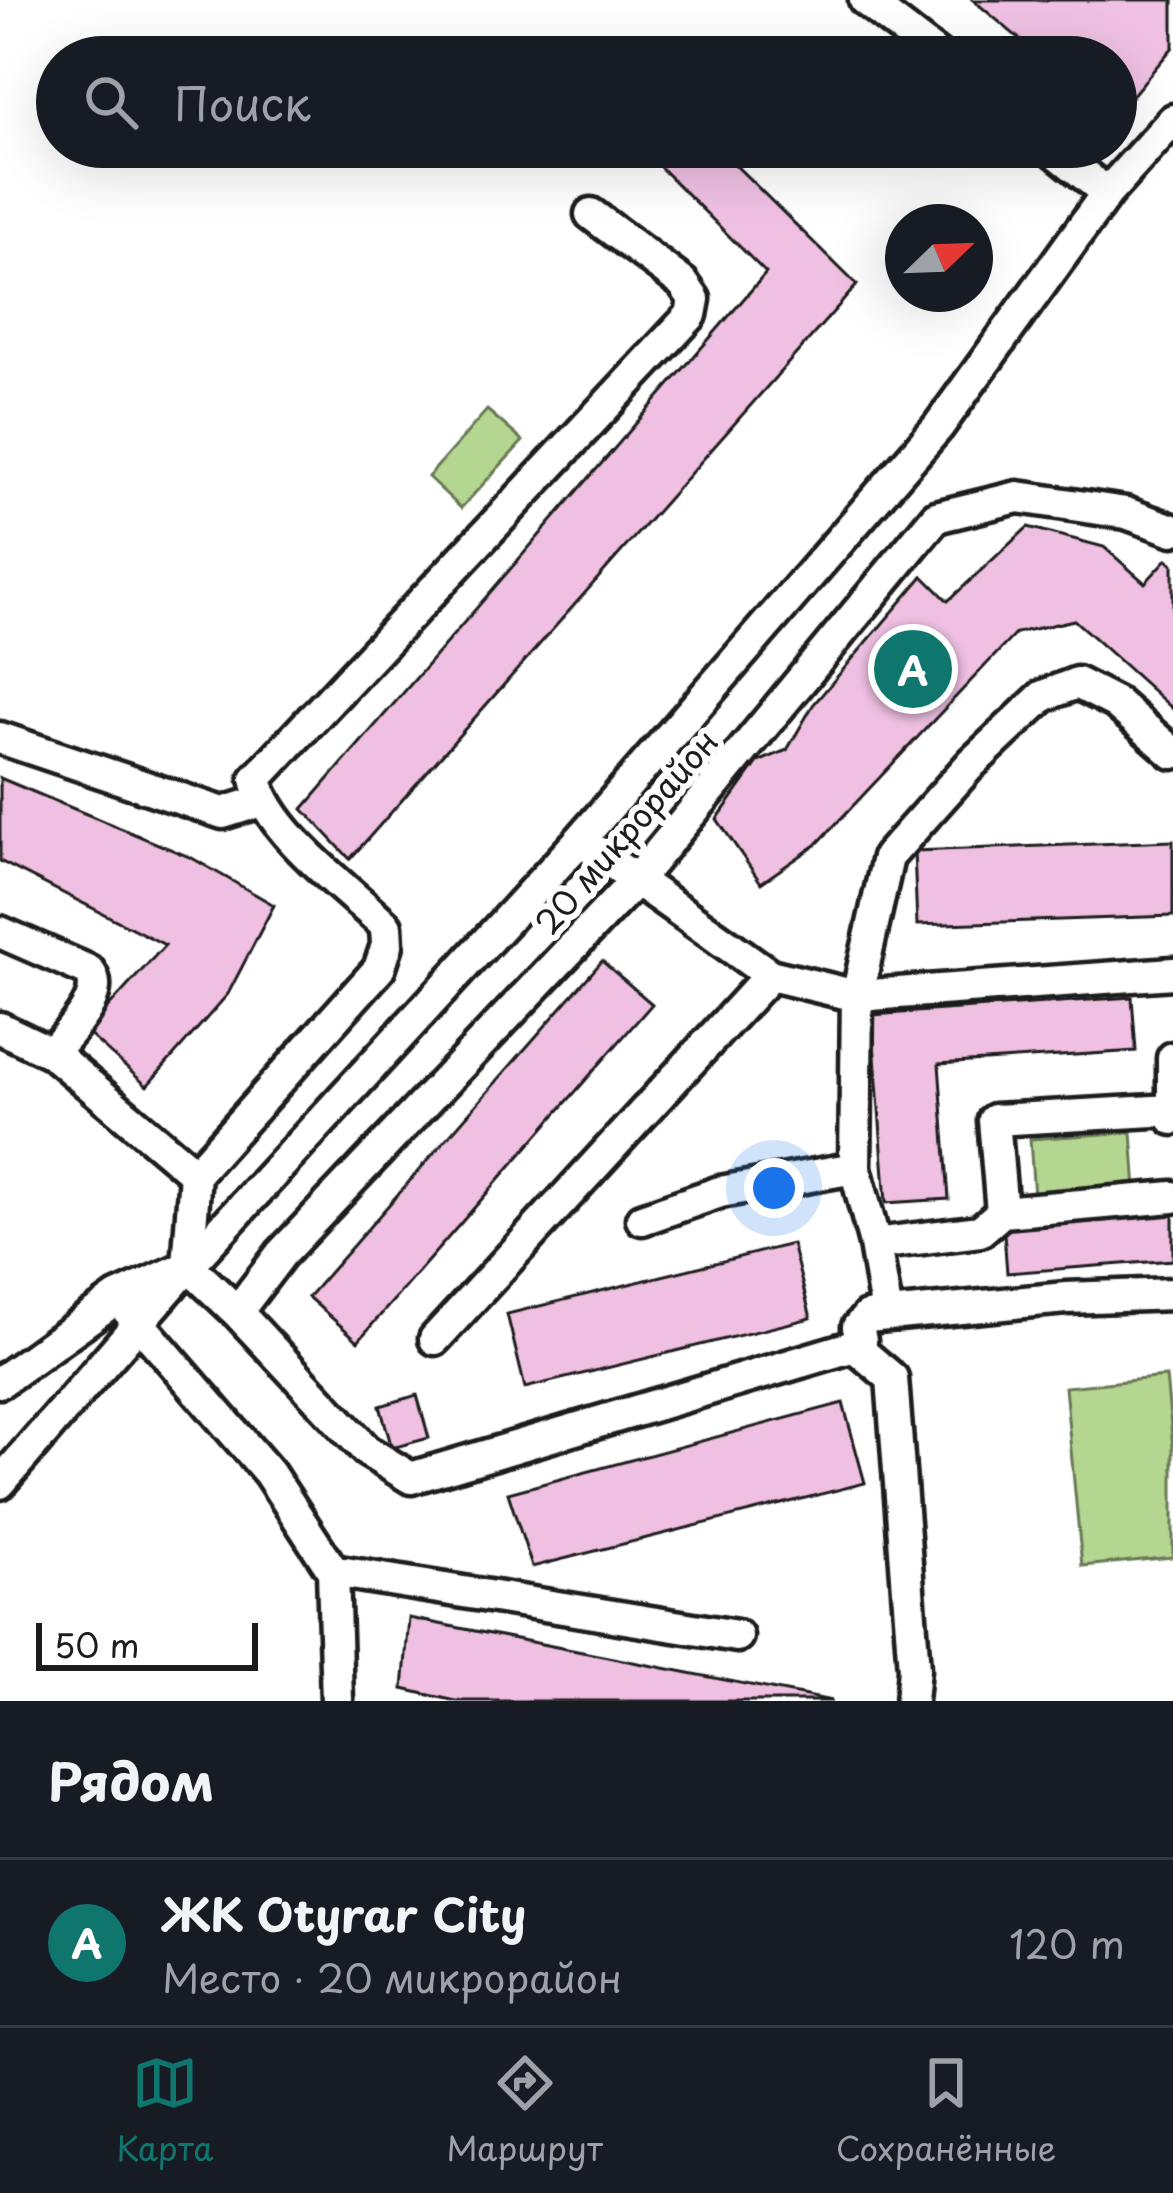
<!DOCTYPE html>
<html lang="ru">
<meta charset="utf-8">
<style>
body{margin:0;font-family:"Playpen Sans",sans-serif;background:#20242c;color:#f1f3f6}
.compass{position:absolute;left:885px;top:204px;width:108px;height:108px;border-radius:50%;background:#171b24;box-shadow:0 12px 48px #0002;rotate:67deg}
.scale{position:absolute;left:36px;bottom:30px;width:222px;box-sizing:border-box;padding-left:12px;border:6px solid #1c1c1c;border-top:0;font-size:33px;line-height:42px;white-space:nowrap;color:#1c1c1c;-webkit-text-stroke:9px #fff;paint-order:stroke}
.you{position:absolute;left:774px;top:1188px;width:42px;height:42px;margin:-30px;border:9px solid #fff;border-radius:50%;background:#1a73e8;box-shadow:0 0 0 18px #1a73e833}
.badge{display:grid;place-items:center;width:78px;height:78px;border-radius:50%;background:#0f766e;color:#fff;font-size:39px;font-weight:700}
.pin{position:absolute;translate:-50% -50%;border:6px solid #fff;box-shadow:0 3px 12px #0006}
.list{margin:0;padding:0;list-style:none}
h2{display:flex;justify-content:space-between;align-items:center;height:156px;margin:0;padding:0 48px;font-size:51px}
h2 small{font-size:39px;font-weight:400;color:#9ea1a6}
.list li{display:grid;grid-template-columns:78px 1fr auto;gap:36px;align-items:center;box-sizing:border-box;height:168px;padding:0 48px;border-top:3px solid #363941}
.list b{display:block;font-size:45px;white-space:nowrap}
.list p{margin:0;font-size:39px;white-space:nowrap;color:#9ea1a6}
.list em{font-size:39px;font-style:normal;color:#9ea1a6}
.icon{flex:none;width:66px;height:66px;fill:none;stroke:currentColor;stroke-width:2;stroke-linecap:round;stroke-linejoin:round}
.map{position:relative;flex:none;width:1173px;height:1701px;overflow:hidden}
.search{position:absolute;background:#171b24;box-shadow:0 12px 48px #0002;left:36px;right:36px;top:36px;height:132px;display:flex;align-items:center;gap:30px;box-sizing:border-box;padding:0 42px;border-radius:66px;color:#9ea1a6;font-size:45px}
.sheet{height:324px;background:#171b24}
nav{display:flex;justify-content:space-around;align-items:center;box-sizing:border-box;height:168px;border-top:3px solid #363941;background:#171b24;font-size:33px;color:#9ea1a6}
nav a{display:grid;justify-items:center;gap:6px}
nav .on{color:#0f766e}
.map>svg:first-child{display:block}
.green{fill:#b4d691;stroke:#687956;stroke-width:3}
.building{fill:#efc0e2;stroke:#1c1c1c;stroke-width:3}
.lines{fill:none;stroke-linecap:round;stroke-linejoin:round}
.minor-casing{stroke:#1c1c1c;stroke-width:39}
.minor{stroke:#fff;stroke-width:30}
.labels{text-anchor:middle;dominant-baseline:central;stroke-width:12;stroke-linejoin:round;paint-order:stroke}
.street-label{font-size:33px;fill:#1c1c1c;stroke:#fff}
</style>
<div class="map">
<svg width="1173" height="1701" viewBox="0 0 1173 1701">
<rect width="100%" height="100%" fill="#fff"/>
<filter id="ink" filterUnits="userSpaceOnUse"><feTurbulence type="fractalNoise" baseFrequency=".00833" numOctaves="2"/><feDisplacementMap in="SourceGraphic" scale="24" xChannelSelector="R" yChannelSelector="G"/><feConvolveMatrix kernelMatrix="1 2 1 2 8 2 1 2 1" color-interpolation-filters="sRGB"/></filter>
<g filter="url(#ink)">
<path class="green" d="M487 410 523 441 461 508 428 477Z
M1132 1132 1136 1190 1034 1197 1030 1139Z
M1166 1377 1173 1447V1557L1082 1566 1065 1387Z"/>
<path class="building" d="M973 0H1173V47L1116 115V57H1041Z
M640 147H717L857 285 350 859 303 809 766 273Z
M1028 527 1104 547 1145 583 1167 559 1173 564V709L1074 620 1016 633 816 845 761 883 717 819 758 762 787 750 813 705 923 576 948 601Z
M0 778 192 858 274 905 228 994 147 1086 86 1032 165 945 0 861Z
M1173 841V916L917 925 914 851Z
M602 961 652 1004 358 1341 308 1297Z
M1132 997 1136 1051 939 1064 949 1199 886 1203 872 1015Z
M1173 1207V1260L1007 1273 1003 1220Z
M792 1244 811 1318 525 1388 507 1314Z
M417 1395 429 1438 392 1448 380 1406Z
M843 1403 865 1483 532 1567 508 1493Z
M409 1618 832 1701H456L403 1689Z"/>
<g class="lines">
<defs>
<path id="minor" d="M865 0 939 57
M1050 147 1107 193
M0 738 223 813 261 801
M580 840 770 975 857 996 1173 973
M0 932 89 971C108 996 68 1031 52 1053
M0 1028 52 1053 195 1174
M1173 1058V1119
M1172 1110 994 1120 1002 1212 1173 1197
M855 1168 875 1244 980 1231 1002 1212
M642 1219 720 1192 855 1168 857 996 888 857 972 763 1043 696 1077 683 1116 703 1173 753
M875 1244 887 1315
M188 1266 195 1174 379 969 387 945 386 926C346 888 268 832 256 779L691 315 694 299 683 283 591 214
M188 1266 237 1312 281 1254 637 879 936 517 1018 497 1126 513 1173 530
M117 1298 269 1473 333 1571 337 1701
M237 1312 367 1451 411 1478 854 1346 892 1378 914 1669 911 1701
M435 1339 770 975
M854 1346 861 1341 858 1327 867 1317 1066 1298 1173 1294
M0 1382 117 1298 177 1271
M0 1483 188 1266 580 840 938 427 1107 193 1173 120
M333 1571 737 1636"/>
</defs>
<use href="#minor" class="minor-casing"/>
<use href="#minor" class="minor"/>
</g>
</g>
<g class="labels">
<g class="street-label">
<text transform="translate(625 831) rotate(-49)">20 микрорайон</text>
</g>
</g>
</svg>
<svg class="compass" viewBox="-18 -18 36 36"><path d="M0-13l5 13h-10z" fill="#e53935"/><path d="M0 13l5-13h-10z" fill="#9ea1a6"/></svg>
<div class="scale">50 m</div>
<div class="you"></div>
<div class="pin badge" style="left:913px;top:669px">A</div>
<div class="search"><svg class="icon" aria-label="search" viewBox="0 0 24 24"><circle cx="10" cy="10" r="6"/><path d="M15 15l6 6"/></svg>Поиск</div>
</div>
<section class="sheet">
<h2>Рядом<small></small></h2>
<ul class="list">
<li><span class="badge">A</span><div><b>ЖК Otyrar City</b><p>Место · 20 микрорайон</p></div><em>120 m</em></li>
</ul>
</section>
<nav>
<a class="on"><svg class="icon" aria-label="map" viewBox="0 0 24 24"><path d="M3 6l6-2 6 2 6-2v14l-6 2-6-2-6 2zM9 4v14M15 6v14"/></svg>Карта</a>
<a><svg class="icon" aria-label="directions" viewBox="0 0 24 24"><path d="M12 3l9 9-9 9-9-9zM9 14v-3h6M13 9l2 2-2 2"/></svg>Маршрут</a>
<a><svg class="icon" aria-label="saved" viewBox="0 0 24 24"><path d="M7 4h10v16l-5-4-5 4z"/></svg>Сохранённые</a>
</nav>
